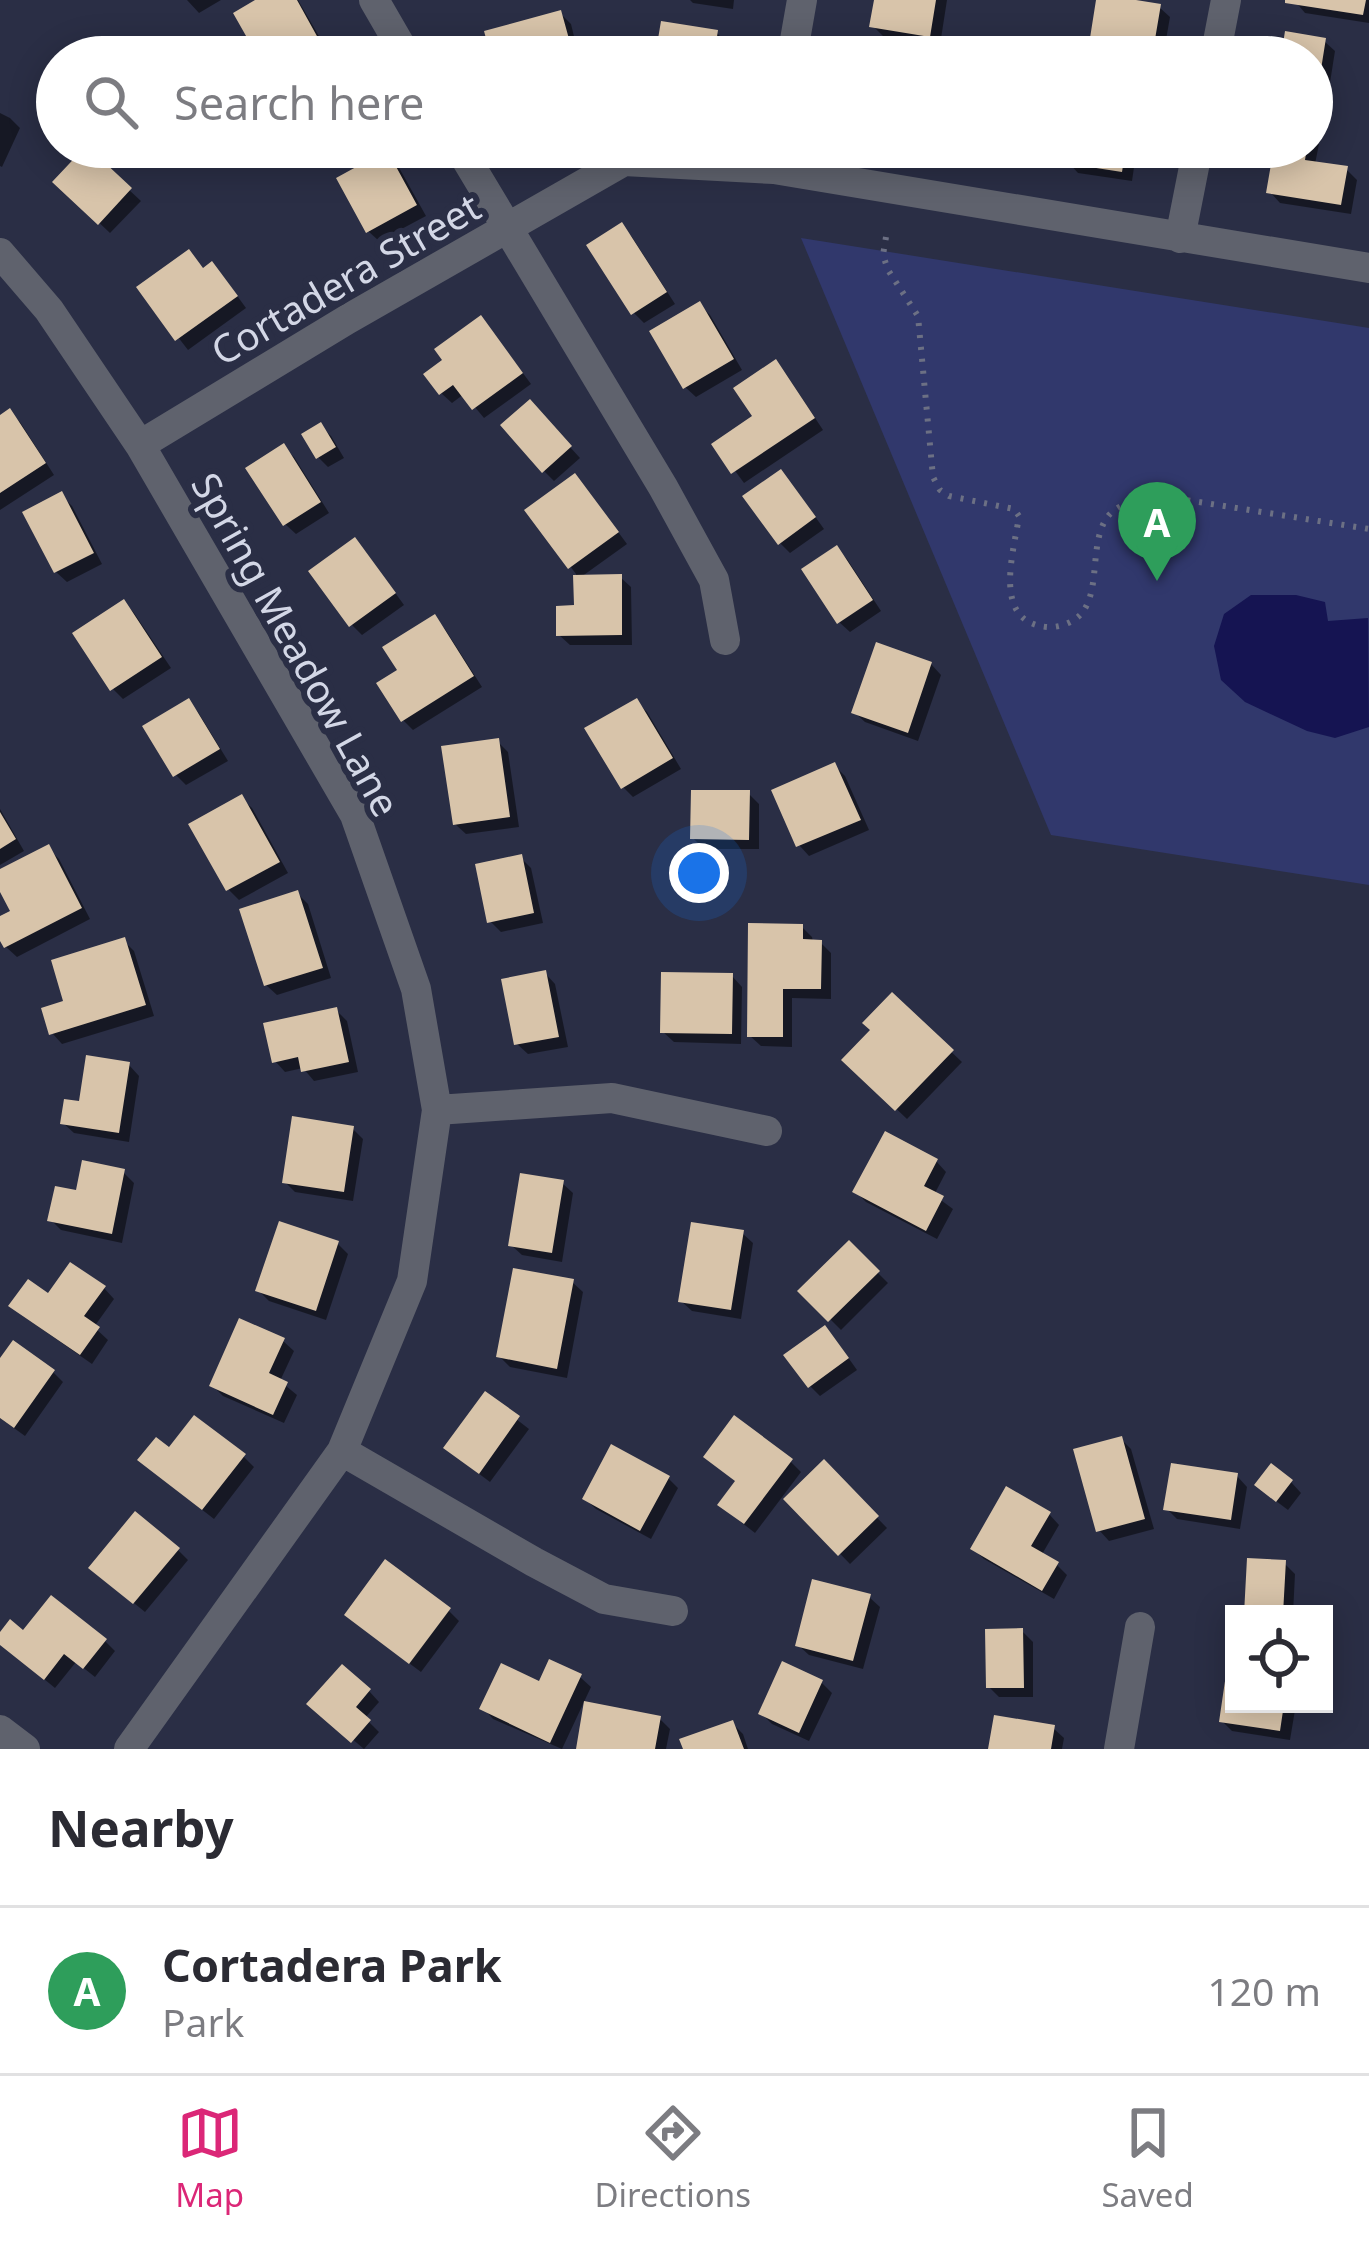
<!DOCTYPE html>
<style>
body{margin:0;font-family:"Noto Sans",sans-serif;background:#f7f7f7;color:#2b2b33}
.controls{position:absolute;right:36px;bottom:36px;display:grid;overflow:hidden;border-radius:0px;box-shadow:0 6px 30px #0003}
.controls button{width:108px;height:108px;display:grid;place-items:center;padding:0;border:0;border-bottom:3px solid #e1e1e2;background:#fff;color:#2b2b33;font:60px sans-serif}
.you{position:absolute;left:699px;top:873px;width:42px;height:42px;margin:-30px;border:9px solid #fff;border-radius:50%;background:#1a73e8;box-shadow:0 0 0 18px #1a73e833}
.badge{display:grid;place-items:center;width:78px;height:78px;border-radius:50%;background:#db2777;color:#fff;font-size:39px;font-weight:700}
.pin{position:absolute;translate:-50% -99px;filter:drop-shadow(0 3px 6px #0008)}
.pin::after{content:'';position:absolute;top:63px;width:42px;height:36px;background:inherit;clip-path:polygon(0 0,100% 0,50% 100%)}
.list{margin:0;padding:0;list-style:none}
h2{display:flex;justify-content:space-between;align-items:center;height:156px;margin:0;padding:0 48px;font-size:51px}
h2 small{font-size:39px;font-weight:400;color:#7c7c81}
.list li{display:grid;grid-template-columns:78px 1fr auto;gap:36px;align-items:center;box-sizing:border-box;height:168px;padding:0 48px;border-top:3px solid #e1e1e2}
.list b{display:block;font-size:45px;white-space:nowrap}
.list p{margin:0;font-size:39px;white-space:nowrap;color:#7c7c81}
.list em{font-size:39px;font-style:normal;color:#7c7c81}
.icon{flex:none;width:66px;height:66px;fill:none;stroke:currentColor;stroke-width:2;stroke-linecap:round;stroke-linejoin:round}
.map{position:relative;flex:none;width:1369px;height:1749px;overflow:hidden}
.search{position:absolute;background:#fff;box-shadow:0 6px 30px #0003;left:36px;right:36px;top:36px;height:132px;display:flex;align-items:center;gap:30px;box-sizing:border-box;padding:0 42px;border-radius:66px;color:#7c7c81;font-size:45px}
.sheet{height:324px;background:#fff}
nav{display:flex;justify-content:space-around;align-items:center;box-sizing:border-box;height:168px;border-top:3px solid #e1e1e2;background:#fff;font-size:33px;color:#7c7c81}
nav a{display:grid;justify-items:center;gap:6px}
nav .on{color:#db2777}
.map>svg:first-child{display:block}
.green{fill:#31386c}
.water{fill:#151452}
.shadow{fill:#0007}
.building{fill:#d8c4aa}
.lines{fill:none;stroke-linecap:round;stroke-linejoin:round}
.path{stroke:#6c7084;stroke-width:6;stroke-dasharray:3 9;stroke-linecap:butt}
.street{stroke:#5f626d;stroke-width:30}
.labels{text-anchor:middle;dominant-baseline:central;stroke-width:12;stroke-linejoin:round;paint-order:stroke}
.street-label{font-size:39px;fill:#d3d7e6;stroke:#2a2e45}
</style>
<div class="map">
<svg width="1369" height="1749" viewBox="0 0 1369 1749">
<rect width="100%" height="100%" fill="#2a2e45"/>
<path class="green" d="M801 238 1369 328V885L1051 835Z"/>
<path class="water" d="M1251 595H1296L1325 602 1328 621 1368 618 1369 727 1335 738 1307 731 1245 702 1221 680 1214 646 1224 614Z"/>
<path class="shadow" d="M187 0H221L199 13Z
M261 0H298L331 57H261Z
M690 0H734L733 9 693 3Z
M877 0H947L940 45 883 36 873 26Z
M1099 0 1159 7 1170 17 1163 57H1090Z
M1294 0H1369V23L1305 13Z
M560 13 571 24 579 57H494Z
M717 33 727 44 725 57H658Z
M1324 41 1335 51 1326 108 1312 106V57H1284Z
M0 113 10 118 20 128 2 167 0 166Z
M1312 138 1319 144 1315 164 1346 169 1357 180 1351 214 1280 203 1270 192 1277 147H1312Z
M1070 147H1137L1132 181 1078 173 1068 162Z
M86 150 141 201 110 233 56 182Z
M387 153 397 164 426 216 379 241 368 231Z
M622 226 632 237 675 304 644 323 634 313Z
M204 270 222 275 246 308 188 350 140 288Z
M700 305 710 315 742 370 696 397 685 387Z
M491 330 531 384 484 418 464 394 452 403 441 393Z
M775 363 786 374 823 430 744 483 716 445 757 417Z
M9 412 20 422 54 475 0 510V418Z
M540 414 580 458 554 481 544 471Z
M321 426 331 436 344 458 328 467 318 457Z
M283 447 294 457 329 513 296 534 285 524Z
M791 483 824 529 790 553 780 543Z
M585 487 627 544 581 577H620L631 587 632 645H570L559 635 577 608 576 574 528 510Z
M61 495 72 506 102 564 67 582 56 572Z
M837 549 847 559 881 611 850 632 839 622Z
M365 551 404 605 362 635 352 625Z
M124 602 134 613 171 668 123 699 113 689Z
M434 618 445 629 482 687 413 730 403 720Z
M931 664 941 675 918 741 865 722 854 712Z
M636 701 647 712 681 769 633 797 623 787Z
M188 702 198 712 228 761 186 785 176 775Z
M497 741 508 752 519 827 466 834 455 824Z
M835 766 845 776 869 830 809 856 799 845Z
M748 793 759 804V849H704L693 838Z
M241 798 252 808 288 873 239 900 229 890 193 825Z
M0 809 24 851 0 865Z
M48 848 59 859 90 919 17 957 6 947 0 935V920L14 912 0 885V873Z
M521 858 531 868 543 923 501 932 490 921Z
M298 894 308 904 331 978 277 995 266 985Z
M802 927 812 937 813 942 821 943 831 953V999L792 998V1047L761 1046 750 1036Z
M124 941 134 951 154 1016 62 1044 52 1033 67 1003Z
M545 973 555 984 568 1047 528 1054 517 1044Z
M732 976 742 987 741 1044 674 1042 663 1032Z
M892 996 962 1062 907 1119 845 1060 874 1030Z
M336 1010 347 1021 358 1072 314 1081 303 1068 285 1072 275 1061Z
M129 1065 139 1076 129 1142 74 1133 63 1123Z
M353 1129 363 1139 353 1201 295 1192 285 1182Z
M936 1161 946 1172 934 1195 953 1209 937 1239 866 1202 856 1192Z
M123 1172 134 1183 122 1243 61 1230 51 1220 78 1194Z
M562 1183 573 1193 562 1262 522 1255 511 1245Z
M742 1233 753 1243 741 1319 692 1311 681 1301Z
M337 1243 348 1254 326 1320 269 1301 259 1291Z
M849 1244 888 1283 841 1330 802 1291Z
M572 1282 583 1292 567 1378 510 1367 499 1356Z
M104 1288 114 1299 94 1327 108 1340 92 1364 23 1316 49 1297Z
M835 1339 857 1370 820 1396 810 1386Z
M283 1341 294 1351 280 1381 297 1395 284 1423 223 1396 212 1385Z
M0 1364 53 1372 63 1382 25 1436 0 1418Z
M485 1395 529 1429 490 1482 458 1458Z
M1121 1439 1131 1449 1154 1529 1109 1541 1099 1530Z
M170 1451 244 1457 254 1467 214 1519 151 1470Z
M791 1462 801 1472 755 1533 732 1515 738 1482Z
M824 1463 887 1528 850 1564 787 1499Z
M1237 1476 1247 1487 1240 1529 1177 1519 1167 1509Z
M668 1478 678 1488 651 1539 596 1509 585 1499Z
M1291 1482 1301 1493 1288 1510 1268 1495Z
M1049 1514 1059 1525 1041 1556 1057 1565 1067 1575 1054 1599 984 1559 973 1549Z
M178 1550 188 1560 145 1612 103 1578Z
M1284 1563 1295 1574 1293 1614H1248Z
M869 1597 880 1607 863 1669 809 1655 798 1645Z
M449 1611 459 1621 421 1672 358 1625Z
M1022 1631 1033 1642V1697H999L989 1687Z
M24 1634 105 1641 115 1651 95 1677 76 1662 55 1688 0 1643V1637Z
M1234 1652V1704H1296L1290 1740 1232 1731 1222 1721Z
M580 1677 591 1687 562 1749 493 1719 483 1708 540 1685Z
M821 1682 832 1693 809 1741 772 1724 761 1713Z
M369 1691 379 1702 365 1718 379 1732 364 1749 317 1709Z
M659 1718 670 1729 666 1749H579Z
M732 1723 743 1734 748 1749H686Z
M1053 1728 1064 1738 1062 1749H991Z"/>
<path class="building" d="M255 0H297L323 47 305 57H258L233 13Z
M874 0H936L930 37 869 27Z
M1096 0H1136L1161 4 1152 57H1087Z
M1285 0H1366L1363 15 1285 3Z
M561 10 574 57H491L484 31Z
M661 21 718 30 714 57H655Z
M1285 31 1326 38 1315 107H1312V57H1281Z
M85 147H88L132 188 98 225 52 182Z
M1067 147H1126L1122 172 1064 163Z
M1274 147H1307L1305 160 1348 166 1341 205 1266 193Z
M387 150 417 205 366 233 336 178Z
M622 222 667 292 631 315 586 245Z
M189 249 203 268 212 261 238 296 175 341 136 287Z
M700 301 734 359 683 389 649 331Z
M481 315 523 373 472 410 453 385 439 395 423 374 442 360 434 349Z
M776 359 815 418 731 474 711 444 752 416 733 388Z
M530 399 572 446 542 473 500 425Z
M10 408 46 463 0 493V415Z
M321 422 336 447 316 459 301 434Z
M284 443 321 502 283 526 245 468Z
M781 469 816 517 778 545 742 496Z
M575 473 619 532 568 569 524 510Z
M62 491 94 553 54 573 22 512Z
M355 537 396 593 349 627 308 571Z
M837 545 873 600 837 624 801 569Z
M622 574V635L556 636V606L574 605 573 575Z
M124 599 162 657 110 691 72 633Z
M435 614 474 676 401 722 376 683 397 670 382 647Z
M876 642 932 662 908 733 851 713Z
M189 698 220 749 173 777 142 726Z
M637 698 673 758 621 789 584 728Z
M499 738 510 817 453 825 441 746Z
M835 762 861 820 796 847 771 790Z
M691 790H750L749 840 690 839Z
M242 794 280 862 226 891 188 824Z
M0 812 16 839 0 849Z
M49 844 82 908 4 948 0 941V916L10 911 0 892V869Z
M522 854 534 913 487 923 475 864Z
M298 890 323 968 264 986 239 909Z
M748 923 803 924V939L822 940 821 989H783V1037H747Z
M125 937 146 1005 49 1035 41 1008 63 1001 51 960Z
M546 970 559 1037 514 1045 501 979Z
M661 972 733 973 732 1034 660 1033Z
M892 992 954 1050 895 1111 841 1060 870 1030 862 1023Z
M337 1007 349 1062 301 1072 298 1057 272 1063 263 1023Z
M86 1055 130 1062 119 1133 60 1124 64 1099 79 1101Z
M292 1116 354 1126 344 1192 282 1183Z
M885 1131 938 1159 924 1186 944 1196 926 1231 852 1192Z
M82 1160 125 1169 112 1234 47 1221 55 1186 76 1190Z
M520 1173 564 1180 552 1253 508 1246Z
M279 1221 339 1241 316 1311 255 1291Z
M691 1222 744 1230 731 1310 678 1302Z
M849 1240 880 1271 828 1322 797 1291Z
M70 1262 106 1286 84 1316 100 1327 80 1355 8 1306 28 1279 48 1293Z
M513 1268 574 1279 557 1369 496 1357Z
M239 1318 285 1338 269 1373 288 1382 273 1415 209 1386Z
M825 1325 849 1358 808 1388 783 1355Z
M13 1340 55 1370 14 1428 0 1418V1358Z
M485 1391 520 1416 479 1474 443 1448Z
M194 1415 246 1454 202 1510 137 1460 156 1437 169 1447Z
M734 1415 793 1459 744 1524 717 1505 735 1481 703 1457Z
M1122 1436 1145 1519 1096 1532 1073 1449Z
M611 1444 670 1476 640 1531 582 1499Z
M824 1459 879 1516 838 1556 783 1499Z
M1171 1463 1238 1473 1231 1520 1163 1510Z
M1271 1463 1293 1480 1276 1502 1254 1485Z
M1006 1486 1051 1512 1031 1546 1059 1562 1042 1591 970 1549Z
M135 1511 180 1548 133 1604 88 1568Z
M1247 1558 1286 1560 1283 1614H1244Z
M385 1559 451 1608 409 1664 344 1615Z
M812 1579 871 1594 853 1661 795 1646Z
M51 1595 107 1639 83 1669 64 1654 44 1680 0 1645V1632L10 1619 23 1630Z
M1023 1628 1024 1688H986L985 1629Z
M1231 1640H1234V1704H1284L1280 1731 1219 1722Z
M549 1659 582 1674 550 1743 479 1709 501 1663 539 1681Z
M782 1661 823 1680 799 1733 758 1714Z
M342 1664 371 1689 356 1707 371 1720 351 1743 306 1704Z
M584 1701 661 1716 655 1749H576Z
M994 1715 1055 1725 1051 1749H988Z
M733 1720 744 1749H683L679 1739Z"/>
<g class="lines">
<path class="path" d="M886 237 883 255 888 270 918 316 933 477 940 490 949 496 1014 509 1019 516C1014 552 991 622 1047 627 1058 628 1073 623 1081 614 1102 590 1088 540 1109 515 1122 501 1143 499 1161 496L1369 529"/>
<path class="street" d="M374 0 407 57
M792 57 802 0
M1215 57 1226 0
M459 147 663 487 714 580 725 640
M1180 238 1198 147
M0 253 49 310 140 445 355 815 416 989 437 1110 412 1281 342 1451 129 1749
M140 445 348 319 624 161 774 169 1369 268
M437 1110 612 1098 767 1131
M342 1451 534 1562 604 1599 673 1611
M0 1730 25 1749
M1119 1749 1140 1627"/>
</g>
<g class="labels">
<g class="street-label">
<text transform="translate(345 278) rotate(-30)">Cortadera Street</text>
<text transform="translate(297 644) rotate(61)">Spring Meadow Lane</text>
</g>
</g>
</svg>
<div class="controls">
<button><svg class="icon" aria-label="locate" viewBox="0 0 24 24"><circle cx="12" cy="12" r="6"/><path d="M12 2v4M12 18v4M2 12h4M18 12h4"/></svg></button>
</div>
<div class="you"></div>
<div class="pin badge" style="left:1157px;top:581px;background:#2e9e5b">A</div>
<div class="search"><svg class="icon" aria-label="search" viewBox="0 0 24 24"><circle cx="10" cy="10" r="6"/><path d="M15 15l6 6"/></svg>Search here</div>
</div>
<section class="sheet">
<h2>Nearby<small></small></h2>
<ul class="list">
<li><span class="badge" style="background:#2e9e5b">A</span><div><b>Cortadera Park</b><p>Park</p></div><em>120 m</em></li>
</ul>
</section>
<nav>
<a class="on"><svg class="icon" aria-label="map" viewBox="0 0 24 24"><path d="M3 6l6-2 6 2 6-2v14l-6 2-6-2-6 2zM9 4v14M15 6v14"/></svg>Map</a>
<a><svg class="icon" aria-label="directions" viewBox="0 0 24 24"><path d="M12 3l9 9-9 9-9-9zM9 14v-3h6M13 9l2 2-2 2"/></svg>Directions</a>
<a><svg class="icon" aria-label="saved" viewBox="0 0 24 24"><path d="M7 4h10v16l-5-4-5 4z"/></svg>Saved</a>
</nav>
